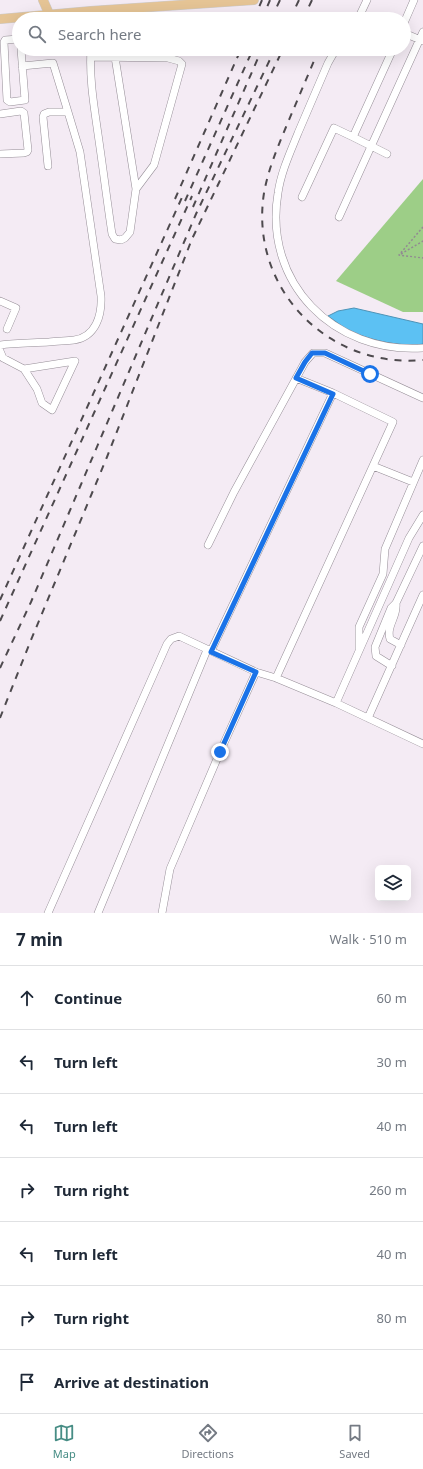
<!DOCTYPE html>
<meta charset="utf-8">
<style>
body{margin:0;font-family:"Noto Sans",sans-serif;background:#f2f2f3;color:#1f2937}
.controls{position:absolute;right:12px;bottom:12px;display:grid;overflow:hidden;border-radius:6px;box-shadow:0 4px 16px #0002}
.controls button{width:36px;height:36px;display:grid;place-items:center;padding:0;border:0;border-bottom:1px solid #e0e1e3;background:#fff;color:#1f2937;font:20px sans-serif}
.stop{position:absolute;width:12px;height:12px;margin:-9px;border:3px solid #1a73e8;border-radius:50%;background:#fff}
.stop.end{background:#1a73e8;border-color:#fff;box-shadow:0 1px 4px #0008}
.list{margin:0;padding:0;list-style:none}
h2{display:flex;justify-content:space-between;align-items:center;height:52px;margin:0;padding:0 16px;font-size:17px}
h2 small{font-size:13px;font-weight:400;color:#747a83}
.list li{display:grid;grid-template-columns:26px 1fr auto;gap:12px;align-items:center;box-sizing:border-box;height:64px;padding:0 16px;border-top:1px solid #e0e1e3}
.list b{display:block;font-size:15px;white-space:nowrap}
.list em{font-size:13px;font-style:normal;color:#747a83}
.icon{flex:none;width:22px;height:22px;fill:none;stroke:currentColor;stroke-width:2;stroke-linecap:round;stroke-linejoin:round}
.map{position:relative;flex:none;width:423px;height:913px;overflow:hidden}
.search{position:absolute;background:#fff;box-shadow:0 4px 16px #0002;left:12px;right:12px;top:12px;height:44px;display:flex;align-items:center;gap:10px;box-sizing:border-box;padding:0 14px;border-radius:22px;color:#747a83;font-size:15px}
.sheet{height:500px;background:#fff}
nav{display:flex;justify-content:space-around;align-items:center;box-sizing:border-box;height:56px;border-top:1px solid #e0e1e3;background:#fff;font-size:11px;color:#747a83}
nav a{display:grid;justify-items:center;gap:2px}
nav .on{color:#478d85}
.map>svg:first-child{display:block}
.green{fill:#9dce87}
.water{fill:#5cc1f3;stroke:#4d93b7}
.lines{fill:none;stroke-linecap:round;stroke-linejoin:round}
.minor-casing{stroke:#968e97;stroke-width:8}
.major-casing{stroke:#cccbcc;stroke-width:10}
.path{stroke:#918b91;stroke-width:1.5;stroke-dasharray:2 2;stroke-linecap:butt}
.minor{stroke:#fff;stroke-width:7}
.major{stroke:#e5c495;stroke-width:9}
.rail{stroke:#4e4a4e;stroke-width:2;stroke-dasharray:7 7;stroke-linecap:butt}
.route{stroke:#1a73e8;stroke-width:5}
</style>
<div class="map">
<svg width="423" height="913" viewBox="0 0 423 913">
<rect width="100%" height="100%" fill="#f4ebf4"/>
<path class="green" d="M423 179V312H403L336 281Z"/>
<path class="water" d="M354 308 423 324V344C401 348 365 339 346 329 340 325 334 320 328 316L338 311Z"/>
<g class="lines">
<defs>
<path id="minor" d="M358 19 367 0
M404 23 414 0
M404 33 423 41
M19 39 5 40 4 42 7 100 10 102 25 100 21 49
M336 49 328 63C318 86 308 110 298 133 290 153 281 172 278 193 263 283 334 354 423 348
M91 57 168 58 179 61 182 64 154 165 136 189 130 232 125 238 121 240 115 239 112 234C107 201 103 168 98 134 94 106 89 77 91 49
M115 57 136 189
M22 66 53 63 68 112
M0 114 21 111 24 113 28 150 27 152 24 153 0 154
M353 137 387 154
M302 197 334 128 353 137 393 49
M339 217 423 32
M0 301 16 308 7 329
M0 345C16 343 33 343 49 342 57 341 66 341 74 340 96 337 102 315 101 296L80 152 68 112H49L44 114 43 117 48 166
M0 351 3 358 24 369 37 389 42 403 52 410 75 361 24 369
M296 378 333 393
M373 466 413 482
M208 545 234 492 305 362 313 353H325L423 398
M396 603C398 617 386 625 390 639L401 645
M359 649V627L383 574 385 549 423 460
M211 651 333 393 393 422 276 678
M392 666 376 656 375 647 391 608 396 603 423 546
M336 703 409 538 423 515
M368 718 423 595
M48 913 167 644 171 639 179 636 256 672 276 678 336 703 423 744
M98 913 207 650
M162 913 170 869 220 752 256 672"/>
<path id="major" d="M43 0 50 16
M0 19 91 11 254 0"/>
</defs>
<use href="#minor" class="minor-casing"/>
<use href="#major" class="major-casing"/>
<path class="path" d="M423 227 399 255 423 258
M401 254 423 241"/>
<use href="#minor" class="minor"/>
<use href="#major" class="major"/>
<path class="rail" d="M254 19 262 0
M262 19 270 0
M271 19 280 0
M290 19 299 0
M303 19 312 0
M332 19 335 12
M319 49C308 75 297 101 286 127 277 149 268 170 264 193 249 288 328 369 423 360
M175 199 241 49
M185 201 253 49
M193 207 262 49
M0 600 184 193
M0 621 192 196
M0 668 31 602 196 214 275 49
M0 718 31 640 107 457 192 239 283 49"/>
</g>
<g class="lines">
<path class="route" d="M220 752 256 672 211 652 333 394 296 378 305 362 312 353H325L370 374"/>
</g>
</svg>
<div class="controls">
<button><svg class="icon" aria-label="layers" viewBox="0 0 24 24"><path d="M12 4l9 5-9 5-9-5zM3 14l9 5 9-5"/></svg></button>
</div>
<div class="stop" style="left:370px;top:374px"></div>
<div class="stop end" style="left:220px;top:752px"></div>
<div class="search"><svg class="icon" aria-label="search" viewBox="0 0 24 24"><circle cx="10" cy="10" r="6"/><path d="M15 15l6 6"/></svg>Search here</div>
</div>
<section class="sheet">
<h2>7 min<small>Walk · 510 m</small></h2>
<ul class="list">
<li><svg class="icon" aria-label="ahead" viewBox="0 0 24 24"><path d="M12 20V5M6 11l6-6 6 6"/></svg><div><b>Continue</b></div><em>60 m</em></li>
<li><svg class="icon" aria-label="left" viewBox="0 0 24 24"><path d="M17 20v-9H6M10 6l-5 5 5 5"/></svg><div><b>Turn left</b></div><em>30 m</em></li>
<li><svg class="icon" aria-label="left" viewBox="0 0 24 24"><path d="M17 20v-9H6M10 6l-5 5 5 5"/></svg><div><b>Turn left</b></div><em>40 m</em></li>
<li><svg class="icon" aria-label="right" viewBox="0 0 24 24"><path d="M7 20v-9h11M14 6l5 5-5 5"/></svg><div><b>Turn right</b></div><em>260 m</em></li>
<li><svg class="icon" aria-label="left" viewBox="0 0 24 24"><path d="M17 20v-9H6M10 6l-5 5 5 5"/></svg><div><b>Turn left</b></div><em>40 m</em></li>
<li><svg class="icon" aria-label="right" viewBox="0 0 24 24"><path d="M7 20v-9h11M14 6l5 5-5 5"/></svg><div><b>Turn right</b></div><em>80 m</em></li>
<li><svg class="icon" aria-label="arrive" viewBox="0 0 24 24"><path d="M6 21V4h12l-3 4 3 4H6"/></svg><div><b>Arrive at destination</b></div></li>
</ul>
</section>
<nav>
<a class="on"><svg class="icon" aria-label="map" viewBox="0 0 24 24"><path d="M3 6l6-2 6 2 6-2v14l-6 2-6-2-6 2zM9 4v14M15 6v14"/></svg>Map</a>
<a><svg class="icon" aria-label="directions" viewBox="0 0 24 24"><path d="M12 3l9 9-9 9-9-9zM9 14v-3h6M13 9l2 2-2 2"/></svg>Directions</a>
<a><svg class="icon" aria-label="saved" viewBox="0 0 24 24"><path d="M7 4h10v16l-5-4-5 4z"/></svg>Saved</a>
</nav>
